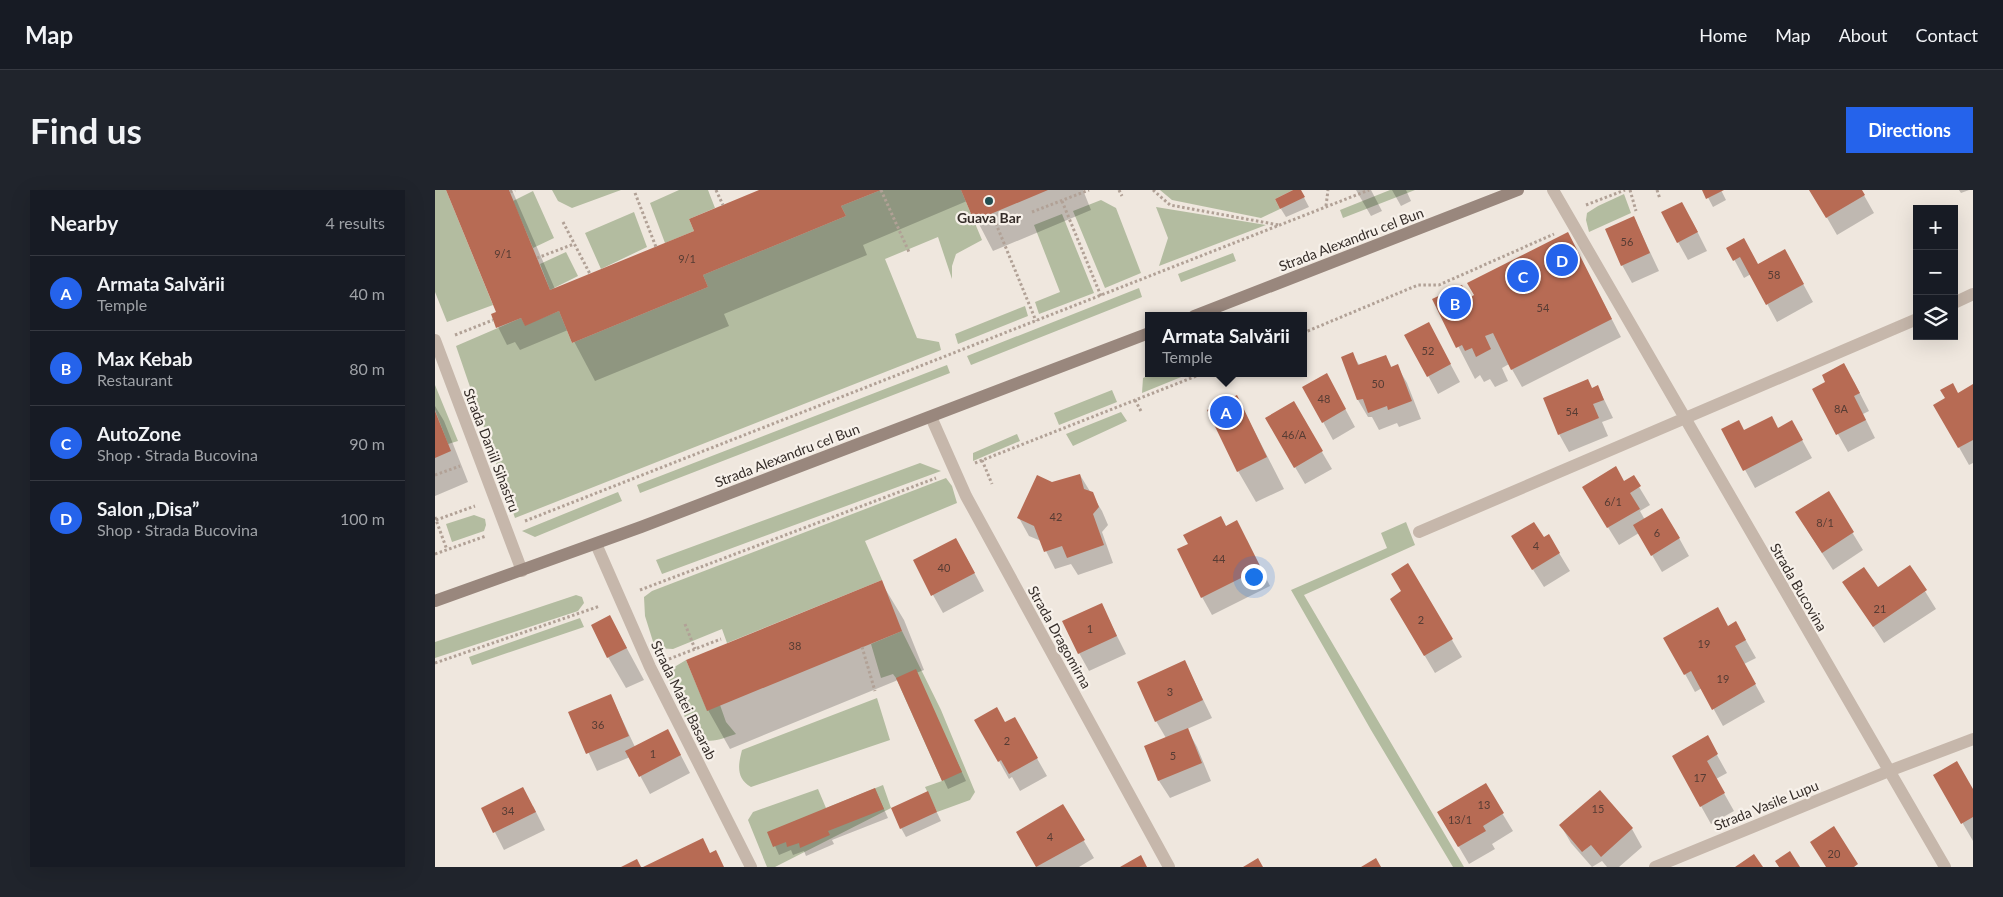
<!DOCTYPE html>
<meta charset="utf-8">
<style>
body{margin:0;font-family:Lato,sans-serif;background:#20242c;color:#f1f3f6}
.controls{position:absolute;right:15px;top:15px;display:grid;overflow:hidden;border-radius:0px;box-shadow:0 5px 20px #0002}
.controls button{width:45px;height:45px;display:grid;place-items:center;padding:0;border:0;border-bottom:1px solid #363941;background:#171b24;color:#f1f3f6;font:25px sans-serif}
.you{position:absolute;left:818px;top:386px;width:18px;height:18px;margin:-12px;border:4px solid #fff;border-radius:50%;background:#1a73e8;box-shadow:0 0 0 8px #1a73e833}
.badge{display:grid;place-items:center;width:32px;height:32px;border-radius:50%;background:#2563eb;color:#fff;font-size:16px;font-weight:700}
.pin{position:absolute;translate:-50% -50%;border:2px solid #fff;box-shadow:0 1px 5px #0006}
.popup{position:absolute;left:710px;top:122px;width:162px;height:65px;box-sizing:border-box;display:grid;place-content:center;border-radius:0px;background:#171b24;filter:drop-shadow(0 1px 4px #0005);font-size:16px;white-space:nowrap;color:#9ea1a6}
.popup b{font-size:19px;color:#f1f3f6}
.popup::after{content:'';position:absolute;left:50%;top:100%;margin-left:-10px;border:10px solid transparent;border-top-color:#171b24}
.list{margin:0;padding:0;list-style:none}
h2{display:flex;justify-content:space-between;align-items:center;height:65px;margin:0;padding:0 20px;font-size:21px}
h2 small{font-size:16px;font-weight:400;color:#9ea1a6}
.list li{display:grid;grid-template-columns:32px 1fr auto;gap:15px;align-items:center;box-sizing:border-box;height:75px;padding:0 20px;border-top:1px solid #363941}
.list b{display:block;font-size:19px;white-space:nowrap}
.list p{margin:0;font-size:16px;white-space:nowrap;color:#9ea1a6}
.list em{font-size:16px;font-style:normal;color:#9ea1a6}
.icon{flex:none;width:28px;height:28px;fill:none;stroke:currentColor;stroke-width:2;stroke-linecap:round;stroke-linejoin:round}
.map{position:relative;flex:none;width:1538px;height:677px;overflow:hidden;border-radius:0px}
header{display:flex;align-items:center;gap:30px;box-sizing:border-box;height:70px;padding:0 25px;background:#171b24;border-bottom:1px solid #363941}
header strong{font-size:24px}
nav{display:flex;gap:28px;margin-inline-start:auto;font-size:18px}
.intro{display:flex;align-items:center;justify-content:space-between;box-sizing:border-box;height:120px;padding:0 30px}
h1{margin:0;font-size:35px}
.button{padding:12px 22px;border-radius:0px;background:#2563eb;color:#fff;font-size:18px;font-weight:700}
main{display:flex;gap:30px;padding:0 30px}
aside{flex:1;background:#171b24;border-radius:0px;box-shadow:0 5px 20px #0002}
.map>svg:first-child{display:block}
.green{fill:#b3bca0}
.shadow{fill:#0003}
.building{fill:#b76b54}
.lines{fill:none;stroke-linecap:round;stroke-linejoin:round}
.path{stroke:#b1a196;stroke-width:3;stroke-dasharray:2.5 2.5;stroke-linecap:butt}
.service{stroke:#c6b7ab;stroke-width:12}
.minor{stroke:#c6b7ab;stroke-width:12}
.secondary{stroke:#99877d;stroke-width:12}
.poi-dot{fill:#244e51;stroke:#f7f1ea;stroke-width:2}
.labels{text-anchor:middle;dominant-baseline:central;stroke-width:4.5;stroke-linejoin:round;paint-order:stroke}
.number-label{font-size:11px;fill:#563c34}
.poi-label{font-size:14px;font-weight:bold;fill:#352d29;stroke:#f7f1ea}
.street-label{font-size:14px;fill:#352d29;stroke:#f7f1ea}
</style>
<header>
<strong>Map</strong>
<nav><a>Home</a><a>Map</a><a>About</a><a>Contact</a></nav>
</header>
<div class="intro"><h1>Find us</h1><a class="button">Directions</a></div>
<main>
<aside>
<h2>Nearby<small>4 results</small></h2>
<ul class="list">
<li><span class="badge">A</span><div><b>Armata Salvării</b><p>Temple</p></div><em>40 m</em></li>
<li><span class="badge">B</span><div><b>Max Kebab</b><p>Restaurant</p></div><em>80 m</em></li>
<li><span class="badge">C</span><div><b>AutoZone</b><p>Shop · Strada Bucovina</p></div><em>90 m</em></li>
<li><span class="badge">D</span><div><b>Salon „Disa”</b><p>Shop · Strada Bucovina</p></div><em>100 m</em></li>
</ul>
</aside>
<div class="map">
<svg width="1538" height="677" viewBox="0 0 1538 677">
<rect width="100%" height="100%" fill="#efe7de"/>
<path class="green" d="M0 0H11L58 115 12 132 0 102Z
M117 0H186L137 18 123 11Z
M244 0H273L280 18 254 29 259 41 230 53 215 13Z
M446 0H526L547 50 521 64 517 76V89L503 47 450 69 482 148 504 152 506 160 80 328 21 156 86 128 90 135 124 121 137 153 273 97 268 85 411 26 406 16Z
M725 0H858L840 9 845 19 826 28 737 10Z
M955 0H980L908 28 905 20Z
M98 1 119 48 98 58 78 11Z
M1189 4 1196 23 1154 42 1151 30 1152 23 1163 16Z
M666 10 681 18 706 83 670 98 638 21Z
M721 17 831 35 724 76 733 48Z
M199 22 212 57 166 79 150 43Z
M627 24 659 103 604 124 600 112 625 102 599 35Z
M131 62 143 86 115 100 105 74Z
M798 63 801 71 746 92 743 84Z
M704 98 707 107 536 175 532 166Z
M590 116 593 126 523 154 520 144Z
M512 175 515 183 205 303 202 295Z
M720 183H756L707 203 708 188Z
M0 195 23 251 13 254 0 220Z
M677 200 682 212 624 235 619 223Z
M686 222 692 231 638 256 631 244Z
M582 244 585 251 538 271V263Z
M485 273 506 281 227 384 221 370Z
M511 288 517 296 522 313 430 351 447 390 292 453 287 439 238 459 220 458 210 426 209 407 217 401Z
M183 302 187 311 100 347 87 341Z
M39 325 50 329 51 335 49 341 17 352 11 334Z
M971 332 980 355 869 405 1029 677H1018L936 540 856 400 952 358 946 343Z
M141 405 147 407 149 413 143 421 0 468V452Z
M145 428 149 437 37 475 34 467Z
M467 441 506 520 540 602 535 610 502 622 490 597 507 591 461 488 458 484 446 488 436 454Z
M251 470 272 520 285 515 291 532 301 544C291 547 277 554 267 549 252 542 238 498 231 482Z
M442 508 455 550 316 597C301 588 303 575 307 560Z
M448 595 456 618 340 677H332L313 630 318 622 383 599 391 618Z"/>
<path class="shadow" d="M12 0H77L120 99 260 42 328 0H648L656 20 558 61 532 11 428 55 432 65 289 124 294 136 160 191 133 140 85 160 80 152 72 155 57 125 63 123Z
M861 0H865L874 17 851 27 846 19Z
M921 0H936L947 21 936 26Z
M957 0H971L976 11 966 16Z
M1269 0H1286L1291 10 1278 17Z
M1376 0H1426L1439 23 1402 45Z
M1524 0H1534L1526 3Z
M1199 28 1224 81 1197 93 1187 75Z
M1257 31 1272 61 1253 70 1243 52Z
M1133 44 1186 147 1087 197 1074 174 1067 178 1073 191 1060 197 1055 189 1049 192 1045 185 1040 189 999 109H1034Z
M1293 58 1323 75 1360 79 1378 112 1342 132 1316 84 1309 88Z
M971 145 1003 151 1025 192 1003 204Z
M917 164 925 176 951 166 957 178 962 176 972 193 986 229 964 237 962 233 944 240 937 227H933L923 210Z
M1419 192 1434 221 1428 224 1440 248 1413 262 1378 200Z
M869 197 901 202 920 237 898 250Z
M1163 197 1178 228 1167 232 1173 246 1134 262 1124 244 1157 199Z
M1538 198V273L1534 275 1500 215Z
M802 207 849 299 821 312 803 281Z
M858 213 897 279 870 294 831 228Z
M0 216 9 231 33 292 0 306Z
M1343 239 1367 250 1377 268 1320 298 1288 240 1309 242Z
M645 285 667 321 673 335 667 342 678 373 643 385 636 374 620 379 606 351 594 346 584 328 617 293Z
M1198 287 1215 315 1205 321 1210 330 1244 348 1254 366 1227 382 1204 343 1184 355 1159 315Z
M1393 303 1428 360 1398 380 1372 340Z
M792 337 812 350 835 396 777 425 767 407Z
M1108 349 1124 363 1135 381 1109 397 1088 364Z
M531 367 549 401 508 423 479 371Z
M973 375 1027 467 1000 483 956 409 968 402Z
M1475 377 1501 419 1449 453 1409 392 1442 399Z
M446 392 469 430 489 480 481 483 531 591 513 599 463 490 295 559 273 520Z
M666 414 691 464 654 481 644 463Z
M175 427 209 490 191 498 173 467Z
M1301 433 1321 468 1309 474 1330 512 1288 536 1267 498 1260 502 1230 448 1293 437Z
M750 472 777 528 752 539 762 557 776 591 735 608 724 591 711 556 731 548 721 531Z
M176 506 200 557 242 558 255 583 215 604 195 567 162 581 135 523Z
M579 528 612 586 585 601 577 587 574 589 541 530 570 534Z
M1272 547 1292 583 1281 589 1299 621 1276 634 1238 566Z
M1500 586 1538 602V651Z
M1050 595 1078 641 1057 654 1060 659 1034 674 1014 640Z
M440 599 453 628 397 650 399 654 371 666 369 661 358 665 356 660 344 665 334 642Z
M1165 602 1197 639 1207 657 1184 677H1172L1167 671 1157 677 1136 653 1126 636Z
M497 612 506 631 471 647 466 638Z
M98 616 110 640 69 660 48 619Z
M628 616 659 668 644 677H602L582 643Z"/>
<path class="building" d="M11 0H74L115 100 259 41 254 29 324 0H446L406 16 411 26 268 85 273 97 137 153 124 121 90 136 86 128 61 138 56 124 61 122Z
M526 0H613L539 31Z
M858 0H866L870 7 845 19 840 9Z
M1267 0H1289L1271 9Z
M1374 0H1427L1430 5 1391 28Z
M1247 12 1263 42 1242 53 1226 22Z
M1199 26 1215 63 1186 76 1170 39Z
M1133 42 1177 129 1076 180 1058 143 1050 146 1056 159 1041 167 1037 158 1030 161 1027 155 1021 158 997 109 1027 95 1034 108 1039 105 1032 93Z
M1309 48 1323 74 1350 59 1369 94 1331 115 1305 67 1298 71 1291 58Z
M994 132 1016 174 992 187 969 145Z
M918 162 923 175 951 165 956 177 963 174 977 211 953 220 952 216 933 223 928 209 922 210 906 167Z
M1409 173 1425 203 1419 206 1431 230 1401 245 1377 199 1390 192 1387 185Z
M892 183 911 219 887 233 867 197Z
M1153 189 1157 198 1163 195 1169 210 1158 214 1164 228 1123 245 1108 208Z
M1518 193 1523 203 1538 194V250L1523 258 1498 215 1510 208 1505 200Z
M802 205 832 267 802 282 772 220Z
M859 211 888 261 859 278 830 228Z
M0 221 16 261 0 268Z
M1337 226 1343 238 1357 230 1368 250 1308 281 1286 239 1304 230 1309 240Z
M1181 276 1189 291 1199 285 1206 296 1195 303 1205 319 1172 338 1147 297Z
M645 284 649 299 658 302 664 317 658 324 669 355 632 368 627 356 609 362 599 336 582 328 602 285 617 292Z
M1394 301 1419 342 1387 363 1360 322Z
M1227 318 1245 348 1216 366 1198 335Z
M786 326 791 336 802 330 826 378 766 408 742 359 753 354 748 345Z
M1099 332 1109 347 1114 344 1125 363 1097 380 1076 346Z
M521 348 540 383 496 406 478 370Z
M973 373 1018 449 989 466 955 409 966 401 956 384Z
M1475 375 1492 400 1438 437 1407 392 1429 377 1443 397Z
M447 390 467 441 272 521 251 470Z
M667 413 682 446 643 464 627 431Z
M1283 417 1293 436 1301 431 1311 450 1300 456 1321 494 1277 520 1256 481 1249 485 1228 448Z
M175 425 192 458 172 468 156 435Z
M750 470 768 510 720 532 702 492Z
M481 479 527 582 507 591 461 488Z
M176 504 194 546 151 564 133 522Z
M562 517 570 532 580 527 603 568 574 584 566 570 563 572 539 530Z
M753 538 767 573 723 591 709 556Z
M233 539 246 565 204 587 190 561Z
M1273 545 1283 564 1272 571 1290 603 1265 617 1237 566Z
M1522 571 1538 599V627L1526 634 1498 585Z
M1051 593 1069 623 1048 636 1051 641 1023 657 1002 622Z
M88 597 101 622 58 643 46 618Z
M440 598 449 619 393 641 395 645 365 658 364 653 352 657 351 652 338 657 332 642Z
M1165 600 1198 638 1166 667 1156 655 1147 662 1124 635Z
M493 601 502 622 465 639 456 618Z
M628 614 650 650 601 677 581 642Z
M1399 636 1423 674 1419 677H1391L1375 652Z
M268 648 275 663 281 660 289 677H208Z
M1355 661 1365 677H1344L1340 671Z
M1319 664 1328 677H1300Z
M706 665 712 677H685Z
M823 668 828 677H808Z
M941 668 946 677H926Z
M202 669 206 677H186Z"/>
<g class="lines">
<path class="path" d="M281 0 288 15
M446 0 474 62
M684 0 687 6
M718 0 735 15 844 35
M1195 0 1201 21
M1222 0 1225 9
M75 2 80 0
M200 3 221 57
M627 11 666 106
M1151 15 1190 0
M891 16 893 0
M597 22 654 0
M557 24 601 131
M128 32 155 84
M102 68 139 54
M868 143 983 95H1004L1119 44
M20 145 58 130
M700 210 707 223
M547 270 557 294
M540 273 769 183
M0 285 25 276
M0 327 12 360
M1 330 40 316
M90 331 934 0
M0 364 51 346
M205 400 501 288
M250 434 260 459
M427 457 440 501
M234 469 286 449
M0 473 165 416"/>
<path class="service" d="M1454 581 1538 549"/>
<path class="minor" d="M1118 0 1510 677
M1519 113 1538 104
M0 150 87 381
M496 227 531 306 734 677
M984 342 1482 129
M161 354 215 477 316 677
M1220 677 1454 581"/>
<path class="secondary" d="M759 126 1083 0
M0 411 206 337 714 143"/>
</g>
<circle class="poi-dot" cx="554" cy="11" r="5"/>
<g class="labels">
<g class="number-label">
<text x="1192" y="51">56</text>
<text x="68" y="63">9/1</text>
<text x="252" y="68">9/1</text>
<text x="1339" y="84">58</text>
<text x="1108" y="117">54</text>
<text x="993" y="160">52</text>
<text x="943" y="193">50</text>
<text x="889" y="208">48</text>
<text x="1406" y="218">8A</text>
<text x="1137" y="221">54</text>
<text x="859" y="244">46/A</text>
<text x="1178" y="311">6/1</text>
<text x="621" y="326">42</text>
<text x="1390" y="332">8/1</text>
<text x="1222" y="342">6</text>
<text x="1101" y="355">4</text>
<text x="784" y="368">44</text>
<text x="509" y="377">40</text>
<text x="1445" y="418">21</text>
<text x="986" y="429">2</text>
<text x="655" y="438">1</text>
<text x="1269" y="453">19</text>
<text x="360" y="455">38</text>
<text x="1288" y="488">19</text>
<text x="735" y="501">3</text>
<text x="163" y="534">36</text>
<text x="572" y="550">2</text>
<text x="218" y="563">1</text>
<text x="738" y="565">5</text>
<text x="1265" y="587">17</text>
<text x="1049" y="614">13</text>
<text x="1163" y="618">15</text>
<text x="73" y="620">34</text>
<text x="1025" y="629">13/1</text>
<text x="615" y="646">4</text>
<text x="1399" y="663">20</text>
</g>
<g class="poi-label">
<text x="554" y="27">Guava Bar</text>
</g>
<g class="street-label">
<text transform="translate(916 49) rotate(-21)">Strada Alexandru cel Bun</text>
<text transform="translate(57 260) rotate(69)">Strada Daniil Sihastru</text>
<text transform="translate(352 265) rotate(-21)">Strada Alexandru cel Bun</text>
<text transform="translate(1364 397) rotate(60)">Strada Bucovina</text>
<text transform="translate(625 447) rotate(61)">Strada Dragomirna</text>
<text transform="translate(249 510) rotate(64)">Strada Matei Basarab</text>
<text transform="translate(1331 615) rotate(-22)">Strada Vasile Lupu</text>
</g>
</g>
</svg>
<div class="controls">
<button>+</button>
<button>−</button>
<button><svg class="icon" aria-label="layers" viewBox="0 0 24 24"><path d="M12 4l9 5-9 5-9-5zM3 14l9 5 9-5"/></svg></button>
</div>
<div class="you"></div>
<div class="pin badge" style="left:791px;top:222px">A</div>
<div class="popup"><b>Armata Salvării</b>Temple</div>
<div class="pin badge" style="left:1020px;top:113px">B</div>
<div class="pin badge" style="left:1088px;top:86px">C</div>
<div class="pin badge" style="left:1127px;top:70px">D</div>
</div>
</main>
